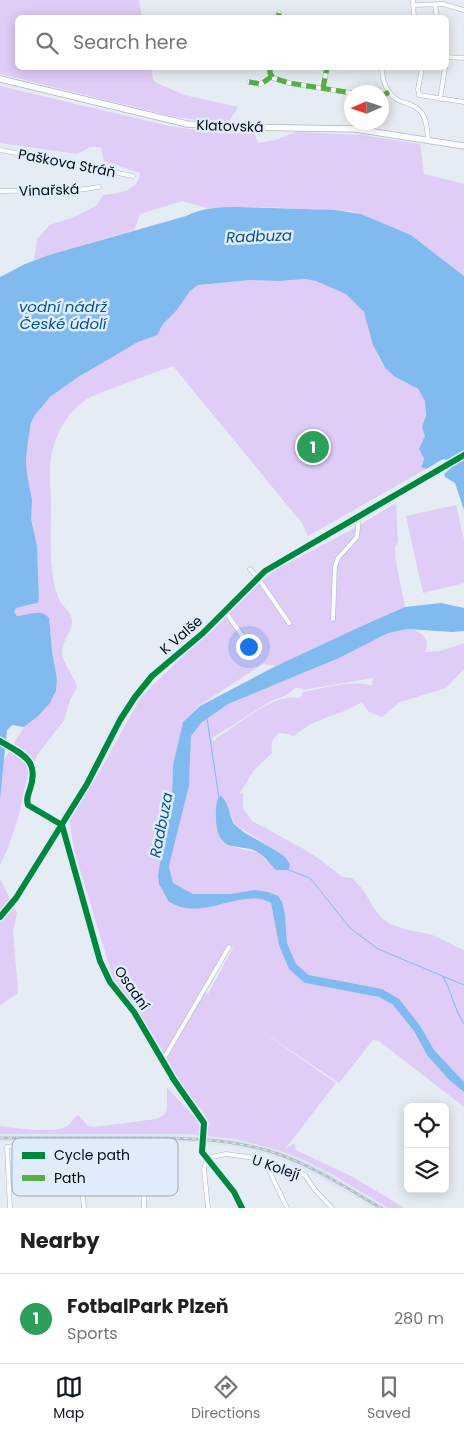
<!DOCTYPE html>
<meta charset="utf-8">
<style>
body{margin:0;font-family:Poppins,sans-serif;background:#f2f2f2;color:#202124}
.controls{position:absolute;right:15px;bottom:15px;display:grid;overflow:hidden;border-radius:8px;box-shadow:0 2px 12px #0003}
.controls button{width:45px;height:45px;display:grid;place-items:center;padding:0;border:0;border-bottom:1px solid #e0e0e0;background:#fff;color:#202124;font:25px sans-serif}
.compass{position:absolute;left:344px;top:85px;width:45px;height:45px;border-radius:50%;background:#fff;box-shadow:0 2px 12px #0003;rotate:267deg}
.you{position:absolute;left:248px;top:646px;width:18px;height:18px;margin:-12px;border:4px solid #fff;border-radius:50%;background:#1a73e8;box-shadow:0 0 0 8px #1a73e833}
.badge{display:grid;place-items:center;width:32px;height:32px;border-radius:50%;background:#111827;color:#fff;font-size:16px;font-weight:700}
.pin{position:absolute;translate:-50% -50%;border:2px solid #fff;box-shadow:0 1px 5px #0006}
.list{margin:0;padding:0;list-style:none}
h2{display:flex;justify-content:space-between;align-items:center;height:65px;margin:0;padding:0 20px;font-size:21px}
h2 small{font-size:16px;font-weight:400;color:#757577}
.list li{display:grid;grid-template-columns:32px 1fr auto;gap:15px;align-items:center;box-sizing:border-box;height:90px;padding:0 20px;border-top:1px solid #e0e0e0}
.list b{display:block;font-size:19px;white-space:nowrap}
.list p{margin:0;font-size:16px;white-space:nowrap;color:#757577}
.list em{font-size:16px;font-style:normal;color:#757577}
.icon{flex:none;width:28px;height:28px;fill:none;stroke:currentColor;stroke-width:2;stroke-linecap:round;stroke-linejoin:round}
.map{position:relative;flex:none;width:464px;height:1208px;overflow:hidden}
.search{position:absolute;background:#fff;box-shadow:0 2px 12px #0003;left:15px;right:15px;top:15px;height:55px;display:flex;align-items:center;gap:12px;box-sizing:border-box;padding:0 18px;border-radius:8px;color:#757577;font-size:19px}
.sheet{height:155px;background:#fff}
nav{display:flex;justify-content:space-around;align-items:center;box-sizing:border-box;height:70px;border-top:1px solid #e0e0e0;background:#fff;font-size:14px;color:#757577}
nav a{display:grid;justify-items:center;gap:2px}
nav .on{color:#111827}
.map>svg:first-child{display:block}
.built{fill:#d9e7f6}
.green{fill:#dfccf7;fill-rule:evenodd}
.water{fill:#81baef}
.lines{fill:none;stroke-linecap:round;stroke-linejoin:round}
.stream{stroke:#81baef;stroke-width:1}
.street-casing{stroke:#aeb7bf;stroke-width:5}
.secondary-casing{stroke:#aeb7bf;stroke-width:7}
.street{stroke:#fbfcfd;stroke-width:4}
.secondary{stroke:#fbfcfd;stroke-width:5.5}
.rail-casing{stroke:#bbbcbe;stroke-width:3}
.rail{stroke:#e0ecf9;stroke-width:1;stroke-dasharray:4;stroke-linecap:butt}
.quiet{stroke:#54b045;stroke-width:5;stroke-dasharray:10 5;stroke-linecap:butt}
.cycleway-casing{stroke:#e0ecf9;stroke-width:9}
.cycleway{stroke:#00873e;stroke-width:6}
.labels{text-anchor:middle;dominant-baseline:central;stroke-width:5;stroke-linejoin:round;paint-order:stroke}
.street-label{font-size:14px;fill:#040d17;stroke:#e0ecf9}
.water-label{font-size:15px;font-style:italic;fill:#04548f;stroke:#e0ecf9}
.key{fill:#e0ecf9;stroke:#9ea9b5;stroke-width:1}
.key-label{font-size:14px;fill:#040d17}
</style>
<div class="map">
<svg width="464" height="1208" viewBox="0 0 464 1208">
<rect width="100%" height="100%" fill="#e6ecf3"/>
<path class="built" d="M0 1134H189L235 1139 271 1148 300 1158 330 1173 389 1208H373L326 1181 296 1166 269 1155 234 1147 189 1142H0Z"/>
<path class="green" d="M0 0H139L142 17 18 18V68H151L153 79 155 82 184 95 238 107 229 121 196 120 171 116 0 74Z
M0 86 169 126 217 133H254L258 143 276 140 296 132 361 135 420 144 424 174 464 184V276L411 235 361 214 350 211 262 207 207 208 182 201 140 214 134 230 34 260 37 239 50 225 74 217 97 205 103 195C118 193 138 192 140 173L104 161 101 147H90L77 154 0 143Z
M305 279C329 282 358 295 367 319 373 336 374 355 386 369 398 383 421 383 426 403 428 411 424 417 423 425 422 429 425 432 425 436 424 441 420 445 419 450L424 459 421 464 424 469H426L308 536 302 523 173 366C153 373 133 380 113 388 101 393 89 396 79 405 62 419 52 444 50 465 49 478 51 490 51 503 51 529 49 557 54 583 55 590 58 598 62 604 66 609 71 613 72 620 73 631 62 640 62 652 63 665 74 675 77 687L70 700 64 720 38 754 27 776 19 815 8 848 0 865V800L4 760 24 727 32 721 54 697 56 691 57 679 52 651 49 621 36 613 17 616 14 612 16 608 35 604 39 599 37 546 33 531 27 525C27 493 21 454 32 422 43 387 128 350 160 330L163 324 177 310 190 291 198 285 250 280 279 281Z
M396 503 398 541 395 548 396 562 405 607 276 666 263 664 200 705 183 722 173 765 172 796 163 839 169 902C181 906 196 907 208 906 229 905 252 891 271 903L279 945 305 983 379 997 393 1005 414 1031 427 1055 449 1080 464 1092V1107L379 1041 373 1040 339 1083 250 1023 336 1083 285 1149 294 1143 296 1149 298 1151 351 1176 405 1208H389L330 1173 300 1158 271 1148 236 1139 189 1134H0V1126C13 1128 56 1134 67 1126 71 1124 73 1118 78 1115L88 1126 94 1127 156 1119 164 1115 167 1110V1088L194 1116 211 1126 202 1110 174 1078 139 1012 113 978 75 853 69 821 100 771 141 697 241 599 275 570 353 529ZM232 947 233 948 208 994 203 990Z
M456 505 464 540V583L423 593 406 516Z
M408 629C415 629 428 636 427 643 427 646 426 649 425 652L440 651 464 643V669L446 688 400 702 382 717 369 712 362 702C340 716 313 718 294 736L287 734 279 733C271 739 271 744 272 753L253 771 244 787 239 793 243 794V808L252 821 302 848 321 860 342 877 352 878C357 883 362 888 365 893 370 901 374 909 380 916 393 930 415 930 432 935 443 939 453 946 464 950V1082L434 1050 421 1027 382 989 309 975 296 964 287 943 285 914 255 890 230 894 193 895 173 883 169 866 189 786 191 735 201 723 228 704 339 658 388 633ZM373 678 372 686C356 678 321 689 303 692L301 697 298 698C293 698 291 697 286 698 263 703 237 725 217 738L214 741 212 738 271 701 287 695 295 688H300L303 690ZM221 796 236 825 275 850 283 856 290 864 289 870H276L259 853 233 847 223 841 219 834V797Z
M0 879 17 913 13 932 18 991 17 994 0 1005Z"/>
<path class="water" d="M236 207 335 210 361 214 411 235 464 276V510L455 483 445 477 444 474 451 468 447 460 443 459 426 469 421 467 424 459 419 449 425 436 422 427 426 415 425 401 418 389 394 376 385 368 373 345 364 312 346 294 316 281 305 279 279 281 250 280 198 285 190 291 177 310 163 324 157 335 138 342 78 377 50 397 35 415 31 423 28 440 26 460 27 475 32 500 31 519 37 546 39 599 37 603 16 608 14 612 17 616C28 615 41 608 49 618L52 651 57 679 56 691 50 703 38 716 24 727 12 725 7 730 0 800V277L25 264 49 255 186 216C202 208 218 207 236 207Z
M441 603 464 608V631L452 632 408 629 388 633 339 658 228 704 201 723 191 736 189 786 169 866 173 883 193 894H230L255 890 268 892 278 896 282 902 285 914 287 943 296 964 309 975 382 989 399 999 421 1027 434 1050 464 1082V1092L449 1080 427 1055 414 1031 393 1005 379 997 305 983 289 969 279 945 271 903C247 889 213 913 187 908 181 908 174 904 169 902L159 884 158 875 172 796 173 765 183 722 200 706 276 666 362 626 405 607Z
M221 796C229 803 229 815 234 824L245 833 275 850 285 857 290 864 289 870H276C270 865 266 857 259 853 241 841 219 857 216 821 216 812 215 805 219 797Z"/>
<g class="lines">
<path class="stream" d="M207 718 219 798
M289 870 310 878 350 928 378 949 464 985
M443 977C452 992 454 1009 464 1024"/>
<defs>
<path id="street" d="M413 0 414 18
M435 4 437 18
M413 5 443 4 464 10
M278 18 279 13
M446 57 464 58
M270 68V73L273 78 289 83 352 93
M382 68C382 81 387 95 400 101 408 104 415 105 421 112 427 119 427 130 428 139
M422 68 418 89 419 95 464 102
M249 82 261 84 271 77
M323 88 327 68
M382 96 389 92
M440 99 445 68
M0 150 133 176
M0 191 78 190 99 187
M250 569 258 578 289 623
M225 611 245 640
M333 619 335 566 338 558 357 537 359 517
M62 825 100 961 110 982 134 1012 174 1080 204 1123
M0 917 16 898 87 784 120 720 135 697 152 676 203 633 265 571 464 455
M163 1060 229 947
M144 1153V1208
M207 1158 226 1154 248 1157 264 1160 305 1175 315 1190 332 1208
M207 1158 234 1192 242 1208
M207 1158 204 1169 208 1208
M264 1160 287 1208
M10 1208 7 1147C31 1143 55 1140 78 1149L84 1208"/>
<path id="secondary" d="M0 79 187 124 237 127 355 129 464 146"/>
</defs>
<use href="#street" class="street-casing"/>
<use href="#secondary" class="secondary-casing"/>
<use href="#street" class="street"/>
<use href="#secondary" class="secondary"/>
<defs>
<path id="rail" d="M0 1138C42 1138 84 1138 126 1138 174 1138 222 1137 269 1151 309 1163 345 1187 381 1208"/>
</defs>
<use href="#rail" class="rail-casing"/>
<use href="#rail" class="rail"/>
<path class="quiet" d="M278 18 279 13
M270 68V73L273 78 289 83 352 93
M249 82 261 84 271 77
M323 88 327 68
M382 96 389 92"/>
<defs>
<path id="cycleway" d="M0 741C22 754 40 760 30 789 28 795 26 799 28 805L62 825
M62 825 100 961 110 982 134 1012 174 1080 204 1123 202 1152 234 1192 242 1208
M0 917 16 898 87 784 120 720 135 697 152 676 203 633 265 571 464 455"/>
</defs>
<use href="#cycleway" class="cycleway-casing"/>
<use href="#cycleway" class="cycleway"/>
</g>
<g class="labels">
<g class="street-label">
<text transform="translate(230 126) rotate(2)">Klatovská</text>
<text transform="translate(67 163) rotate(11)">Paškova Stráň</text>
<text transform="translate(49 190) rotate(-2)">Vinařská</text>
<text transform="translate(181 635) rotate(-41)">K Valše</text>
<text transform="translate(132 988) rotate(55)">Osadní</text>
<text transform="translate(276 1167) rotate(19)">U Kolejí</text>
</g>
<g class="water-label">
<text transform="translate(259 236) rotate(-2)">Radbuza</text>
<text x="63" y="306">vodní nádrž<tspan x="63" dy="17">České údolí</tspan></text>
<text transform="translate(161 825) rotate(-79)">Radbuza</text>
</g>
</g>
<rect x="12" y="1138" width="166" height="58" rx="8" class="key"/>
<rect x="22" y="1152" width="23" height="7" fill="#00873e"/>
<rect x="22" y="1175" width="23" height="6" fill="#54b045"/>
<g class="key-label">
<text x="54" y="1160">Cycle path</text>
<text x="54" y="1183">Path</text>
</g>
</svg>
<div class="controls">
<button><svg class="icon" aria-label="locate" viewBox="0 0 24 24"><circle cx="12" cy="12" r="6"/><path d="M12 2v4M12 18v4M2 12h4M18 12h4"/></svg></button>
<button><svg class="icon" aria-label="layers" viewBox="0 0 24 24"><path d="M12 4l9 5-9 5-9-5zM3 14l9 5 9-5"/></svg></button>
</div>
<svg class="compass" viewBox="-18 -18 36 36"><path d="M0-13l5 13h-10z" fill="#e53935"/><path d="M0 13l5-13h-10z" fill="#757577"/></svg>
<div class="you"></div>
<div class="pin badge" style="left:313px;top:447px;background:#2e9e5b">1</div>
<div class="search"><svg class="icon" aria-label="search" viewBox="0 0 24 24"><circle cx="10" cy="10" r="6"/><path d="M15 15l6 6"/></svg>Search here</div>
</div>
<section class="sheet">
<h2>Nearby<small></small></h2>
<ul class="list">
<li><span class="badge" style="background:#2e9e5b">1</span><div><b>FotbalPark Plzeň</b><p>Sports</p></div><em>280 m</em></li>
</ul>
</section>
<nav>
<a class="on"><svg class="icon" aria-label="map" viewBox="0 0 24 24"><path d="M3 6l6-2 6 2 6-2v14l-6 2-6-2-6 2zM9 4v14M15 6v14"/></svg>Map</a>
<a><svg class="icon" aria-label="directions" viewBox="0 0 24 24"><path d="M12 3l9 9-9 9-9-9zM9 14v-3h6M13 9l2 2-2 2"/></svg>Directions</a>
<a><svg class="icon" aria-label="saved" viewBox="0 0 24 24"><path d="M7 4h10v16l-5-4-5 4z"/></svg>Saved</a>
</nav>
